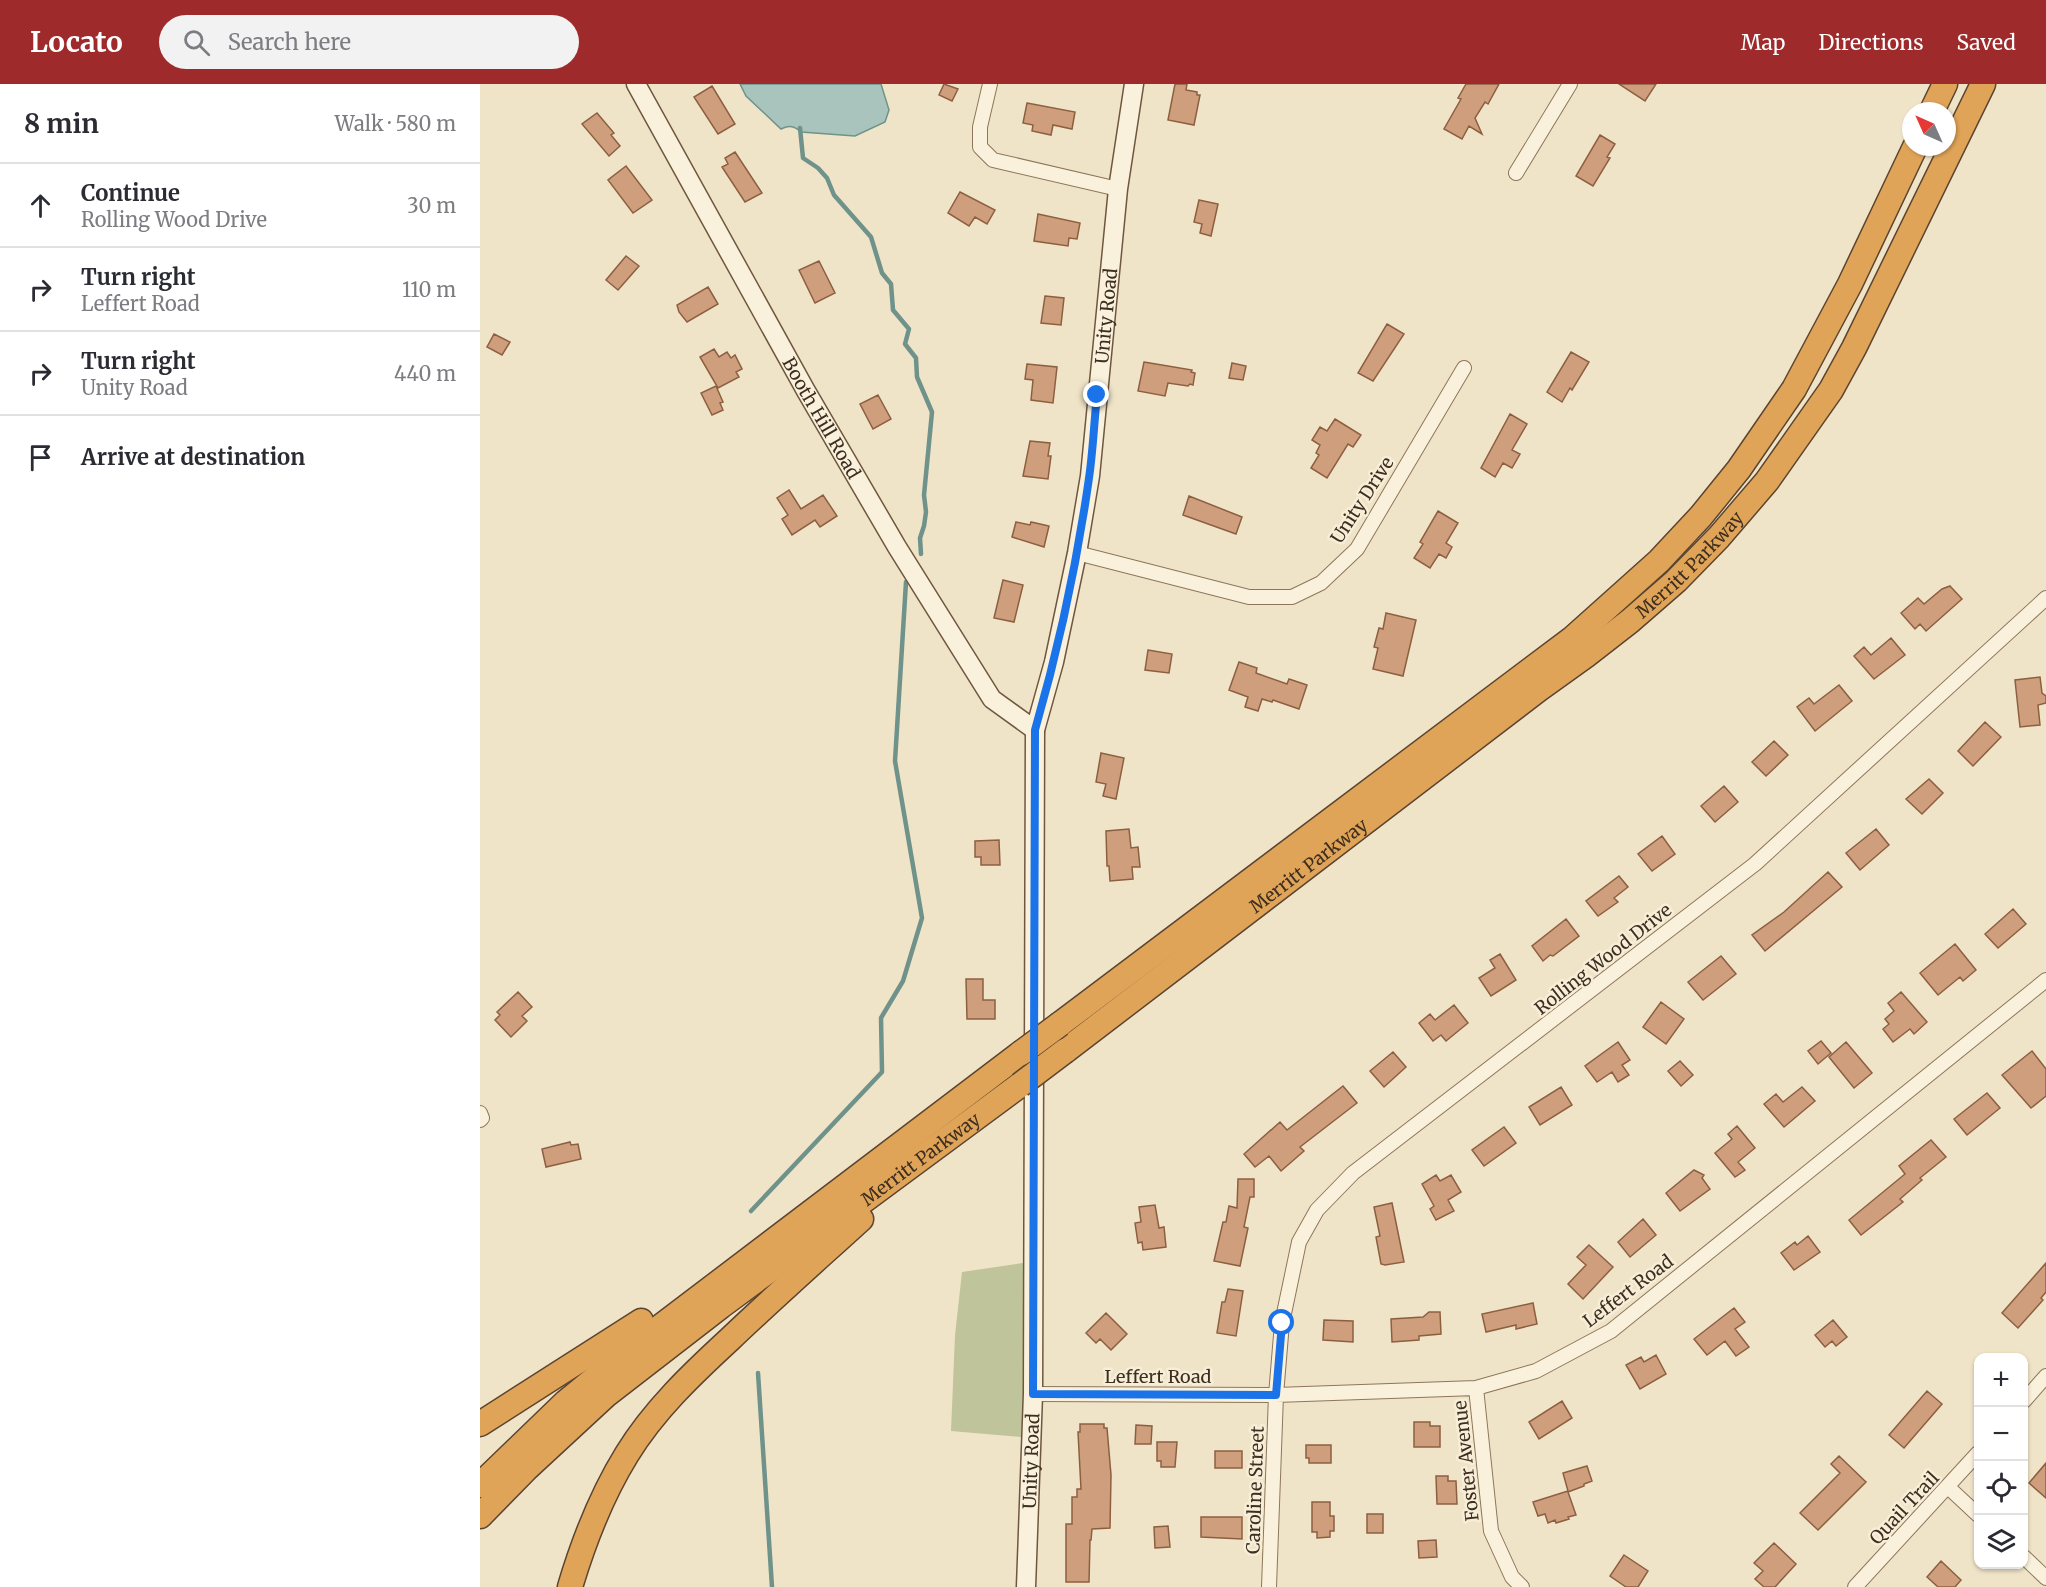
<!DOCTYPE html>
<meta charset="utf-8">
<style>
body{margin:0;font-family:Merriweather,serif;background:#f2f2f3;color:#2b2b33}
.controls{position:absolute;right:18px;bottom:18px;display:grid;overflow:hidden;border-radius:12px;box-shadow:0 2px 4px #0004}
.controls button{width:54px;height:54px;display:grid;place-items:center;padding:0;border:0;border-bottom:2px solid #e1e1e2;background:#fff;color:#2b2b33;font:30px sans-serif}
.compass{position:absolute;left:1422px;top:18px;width:54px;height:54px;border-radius:50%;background:#fff;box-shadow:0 2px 4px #0004;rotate:315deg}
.stop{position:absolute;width:18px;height:18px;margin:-14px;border:4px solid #1a73e8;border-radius:50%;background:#fff}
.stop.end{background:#1a73e8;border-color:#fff;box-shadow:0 2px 6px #0008}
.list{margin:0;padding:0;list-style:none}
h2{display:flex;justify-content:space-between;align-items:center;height:78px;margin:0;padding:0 24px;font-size:26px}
h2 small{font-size:20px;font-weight:400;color:#7c7c81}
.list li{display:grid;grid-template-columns:39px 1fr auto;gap:18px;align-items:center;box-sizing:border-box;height:84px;padding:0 24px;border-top:2px solid #e1e1e2}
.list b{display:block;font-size:22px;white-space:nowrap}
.list p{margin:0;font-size:20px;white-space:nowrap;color:#7c7c81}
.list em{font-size:20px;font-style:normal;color:#7c7c81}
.icon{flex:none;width:33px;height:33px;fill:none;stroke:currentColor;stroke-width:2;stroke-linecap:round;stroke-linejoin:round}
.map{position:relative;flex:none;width:1566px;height:1503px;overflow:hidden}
header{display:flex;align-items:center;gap:36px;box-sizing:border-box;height:84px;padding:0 30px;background:#9e2a2b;color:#fff}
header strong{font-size:28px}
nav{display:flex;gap:33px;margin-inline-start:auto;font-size:21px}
.search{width:420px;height:54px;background:#f2f2f3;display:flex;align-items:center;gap:15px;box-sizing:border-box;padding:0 21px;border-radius:33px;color:#7c7c81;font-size:22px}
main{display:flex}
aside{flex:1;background:#fff}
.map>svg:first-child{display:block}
.cemetery{fill:#bfc49a}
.water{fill:#a9c4bc;stroke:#6f938a;stroke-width:1.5}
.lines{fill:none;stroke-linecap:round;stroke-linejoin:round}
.stream{stroke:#6f938a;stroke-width:4.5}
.building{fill:#cf9f7d;stroke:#8d5f41;stroke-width:1.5}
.street-casing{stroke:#8d765c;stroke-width:16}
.secondary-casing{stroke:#6f573f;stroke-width:21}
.highway-casing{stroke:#5b4430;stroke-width:27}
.street{stroke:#faf1dc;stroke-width:14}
.secondary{stroke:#faf1dc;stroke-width:18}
.highway{stroke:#e0a458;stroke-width:24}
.highway-bridge-casing{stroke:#5b4430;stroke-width:27;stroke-linecap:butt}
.highway-bridge{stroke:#e0a458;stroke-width:24}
.route{stroke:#1a73e8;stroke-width:8}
.labels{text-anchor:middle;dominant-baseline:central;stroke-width:5;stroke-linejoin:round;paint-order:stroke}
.street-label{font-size:18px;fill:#3d2e20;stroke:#f7eed8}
</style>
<header>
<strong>Locato</strong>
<div class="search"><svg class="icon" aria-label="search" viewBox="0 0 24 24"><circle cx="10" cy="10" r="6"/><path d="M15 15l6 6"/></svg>Search here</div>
<nav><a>Map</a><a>Directions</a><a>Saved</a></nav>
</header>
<main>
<aside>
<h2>8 min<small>Walk · 580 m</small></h2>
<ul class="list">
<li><svg class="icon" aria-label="ahead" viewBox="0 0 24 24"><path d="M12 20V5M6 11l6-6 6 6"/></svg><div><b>Continue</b><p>Rolling Wood Drive</p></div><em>30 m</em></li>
<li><svg class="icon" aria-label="right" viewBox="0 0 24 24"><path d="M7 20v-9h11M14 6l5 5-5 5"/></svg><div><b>Turn right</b><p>Leffert Road</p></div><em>110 m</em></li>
<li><svg class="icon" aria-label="right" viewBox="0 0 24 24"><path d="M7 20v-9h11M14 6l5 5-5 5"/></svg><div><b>Turn right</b><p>Unity Road</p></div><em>440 m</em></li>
<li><svg class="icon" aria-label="arrive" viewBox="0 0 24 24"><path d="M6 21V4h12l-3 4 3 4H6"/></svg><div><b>Arrive at destination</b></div></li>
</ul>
</aside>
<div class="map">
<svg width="1566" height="1503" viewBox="0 0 1566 1503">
<rect width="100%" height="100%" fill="#f0e4c8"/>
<path class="cemetery" d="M550 1178 547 1285 541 1353 471 1347 475 1251 482 1188Z"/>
<path class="water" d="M260 0H401L409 26 405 38 375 52 321 48C314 42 310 41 301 45L266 12Z"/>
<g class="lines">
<path class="stream" d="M320 44 323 74 338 84 347 94 354 111 391 153 402 189 411 200 413 226 429 245 425 260 436 274 437 293 452 328 444 411 446 428 444 442 440 454 441 470
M271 1127 402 988 401 934 423 897 442 834 415 677 426 498
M278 1289 292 1503"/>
</g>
<path class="building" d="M464 0 478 5 472 17 459 11Z
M695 0H707L706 6 717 8V11H720L714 41 688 36Z
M986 0H1019L1008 20 1005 18 995 34 1002 50 989 42 982 55 964 45 981 15 978 14Z
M1139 0H1176L1165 17Z
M232 2 255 40 238 50 214 13Z
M547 19 595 28 592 45 573 41 571 51 552 47 553 41 543 39Z
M117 29 134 49 131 51 140 62 129 72 102 40Z
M1120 51 1135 60 1127 73 1130 74 1113 102 1096 92Z
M255 68 282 109 265 118 242 83 248 80 245 74Z
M146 82 172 116 153 129 128 96Z
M480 108 515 126 507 140 495 133 489 142 468 129Z
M719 116 738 120 731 152 720 149 722 140 714 138Z
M558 130 600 139 597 155 589 154 588 162 554 157Z
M146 172 159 182 138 206 126 196Z
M339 177 355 209 335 219 319 186Z
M228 203 238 220 207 238 199 228 197 221Z
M565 212 584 214 581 241 561 239Z
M907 240 924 250 893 297 878 289Z
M14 250 30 258 22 271 7 263Z
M234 265 239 273 247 268 251 274 255 271 262 285 256 288 259 293 238 304 220 273Z
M1091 268 1109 278 1092 306 1090 304 1082 318 1067 308Z
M664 278 712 286 711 288 715 289 713 301 710 300 708 302 688 299 685 312 658 307Z
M752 279 766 282 763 296 749 294Z
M547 280 577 283 573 319 551 316 553 296 545 295Z
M236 302 243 318 240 319 243 326 232 331 221 309Z
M398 311 411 335 393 345 380 320Z
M1030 330 1047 340 1032 366 1040 370 1032 384 1023 379 1015 393 1001 384Z
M855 335 881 351 873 363 868 360 847 394 831 384 839 371 836 369 840 361 832 356 840 343 847 347Z
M550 357 570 359 568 372H571L568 395 543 392Z
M309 406 321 425 343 411 357 432 340 443 335 436 312 451 302 435 308 431 297 414Z
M709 412 762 433 756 450 703 431Z
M958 427 978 439 966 459 972 463 966 474 959 470 950 484 934 474 943 460 940 458Z
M536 438 550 441 551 438 569 442 564 463 532 453Z
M523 496 543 501 534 538 514 534Z
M1470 502 1482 515 1446 547 1440 540 1435 545 1421 529 1438 514 1444 520 1462 505Z
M906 529 936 536 923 592 893 585 898 564 894 563 899 544 903 545Z
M1411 554 1425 571 1394 595 1374 572 1384 563 1391 571Z
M668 566 692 570 689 589 665 586Z
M759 578 777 584 776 589 807 600 809 595 827 601 819 625 793 616 792 618 782 615 778 627 765 623 768 613 749 606Z
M1560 593 1562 609 1566 612V619L1558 621 1560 641 1540 643 1535 596Z
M1359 601 1372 617 1335 647 1317 623 1329 614 1334 620Z
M1505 638 1521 653 1493 682 1478 667Z
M1294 657 1308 671 1286 692 1272 678Z
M621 669 644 674 636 715 623 712 626 700 616 698Z
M1449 695 1463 709 1442 730 1426 715Z
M1244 702 1258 718 1235 738 1221 722Z
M649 745 651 764 658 763 660 783H652L653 795 630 797 629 782H627L626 747Z
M1396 745 1409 761 1380 786 1366 769Z
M1182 752 1195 770 1172 787 1158 770Z
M519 756 520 781H501V773H495V757Z
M1348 788 1362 803 1285 867 1272 851 1304 828Z
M1139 792 1148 803 1134 814 1138 818 1118 832 1106 817Z
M1533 825 1546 840 1518 864 1505 850Z
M1086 835 1099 852 1073 872 1070 871 1063 877 1052 862Z
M1475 860 1496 886 1483 897 1480 893 1458 911 1440 889Z
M1020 870 1036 896 1011 912 999 894 1015 884 1010 876Z
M1241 872 1256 890 1223 916 1208 898Z
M486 895H503V916H515V935H487Z
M38 908 52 923 42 932 47 937 31 953 15 936 20 931 17 928Z
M1421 908 1447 938 1434 950 1430 945 1413 958 1403 945 1409 940 1405 935 1414 927 1408 919Z
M1181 918 1204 935 1186 960 1163 943Z
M974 921 988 939 966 957 961 951 953 957 939 939 950 930 955 936Z
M1341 957 1351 969 1338 980 1328 967Z
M1138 958 1150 976 1142 981 1149 991 1138 998 1132 988 1117 998 1105 982Z
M1366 958 1392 989 1374 1004 1349 973Z
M1552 967 1566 985V1012L1551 1024 1522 991Z
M913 968 926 983 904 1003 890 987Z
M1200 977 1213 991 1201 1002 1188 987Z
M863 1002 877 1019 820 1063 824 1067 801 1087 789 1072 775 1083 764 1070 800 1038 807 1046Z
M1081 1003 1092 1021 1060 1041 1049 1023Z
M1322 1003 1335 1017 1304 1043 1284 1020 1296 1010 1303 1018Z
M1507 1009 1520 1024 1487 1051 1474 1035Z
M1257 1042 1275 1064 1258 1078 1265 1086 1255 1093 1235 1069 1252 1055 1248 1050Z
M1024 1043 1036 1059 1004 1082 992 1066Z
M1451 1056 1466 1073 1440 1094 1442 1096 1420 1115 1423 1118 1381 1151 1369 1136 1425 1090 1419 1082Z
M90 1058 91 1061 98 1060 101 1075 66 1083 62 1065Z
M1214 1086 1224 1091 1222 1094 1230 1105 1200 1127 1186 1109Z
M956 1091 960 1097 971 1091 981 1108 968 1116 974 1127 956 1136 950 1125 954 1122 942 1100Z
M758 1095H774V1113H770L764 1143 768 1144 760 1182 734 1177 743 1138H746L749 1122 757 1124Z
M912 1119 924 1178 905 1181 901 1180 896 1153 900 1152 894 1123Z
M675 1121 679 1144 684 1143 686 1163 663 1166 662 1158 658 1159 655 1139 661 1138 659 1123Z
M1163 1135 1176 1151 1150 1173 1138 1158Z
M1328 1152 1340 1168 1314 1186 1301 1169 1315 1158 1317 1161Z
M1109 1161 1133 1183 1103 1215 1088 1200 1106 1181 1097 1173Z
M1566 1179V1208L1561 1214 1563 1216 1538 1244 1522 1229Z
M748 1205 763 1207 756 1252 737 1249 742 1218H745Z
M1053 1219 1057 1240 1036 1245V1241L1006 1248 1002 1230Z
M1254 1224 1265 1238 1255 1245 1269 1263 1256 1272 1245 1257 1227 1271 1214 1255Z
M949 1228H960L961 1250 939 1252V1256L912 1258 911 1235 943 1233Z
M626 1229 647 1250 631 1266 620 1255 616 1259 606 1249Z
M844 1236 873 1237V1258L843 1256Z
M1353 1236 1367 1253 1356 1262 1352 1257 1345 1263 1335 1251Z
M1176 1271 1186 1290 1160 1305 1146 1281 1161 1273 1164 1278Z
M1447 1307 1462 1320 1424 1364 1409 1351Z
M1082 1317 1092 1334 1059 1355 1049 1338Z
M934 1338H950V1342H960V1363H934Z
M600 1340H624V1344H627L631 1391 630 1444 612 1445 611 1456H610L609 1498H586V1440H592V1413H597V1405H601L598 1348H600Z
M656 1341 672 1342 671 1360H655Z
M677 1358H697L695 1383H681V1377H677Z
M826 1361H851V1379H829V1374H826Z
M735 1367H762V1384H735Z
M1359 1372 1386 1398 1338 1446 1320 1429 1360 1389 1351 1380Z
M1566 1379V1414L1549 1399Z
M1107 1382 1112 1397 1104 1400V1402L1088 1408 1096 1431 1088 1433 1089 1435 1076 1439 1075 1436 1068 1439 1065 1430 1058 1432 1053 1418 1088 1407 1083 1389Z
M956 1392H968V1397H976L977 1420H957Z
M832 1418H850V1432H854V1447H850V1453L837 1454V1448H832Z
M887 1430H903V1449H887Z
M721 1433H762V1455L721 1453Z
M688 1442 690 1463 675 1464 674 1443Z
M956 1456 957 1473 939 1474 938 1457Z
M1294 1459 1316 1480 1295 1503H1284L1275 1495 1283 1487 1274 1479Z
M1144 1471 1168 1487 1158 1503H1146L1130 1492Z
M1461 1477 1481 1496 1475 1503H1458L1447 1493Z"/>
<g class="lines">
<defs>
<path id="street" d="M510 0 500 43V63L513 76 638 105
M1036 89 1090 0
M597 469 769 513H812L841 499 877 465 984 284
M0 1029 2 1034 0 1036
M996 1304 1011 1447 1032 1493 1042 1503
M553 1310 796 1311 996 1304 1056 1287 1131 1247 1566 896
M1544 1317 1566 1292
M1468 1403 1498 1431
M1544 1473 1566 1494
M789 1503 796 1311 802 1239 819 1158 837 1126 873 1089 1275 780 1566 514
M1375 1503 1498 1369"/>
<g id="secondary">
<path id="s1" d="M156 0 326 307 417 463 512 615 555 646"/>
<path id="s2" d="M546 1503 553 1310 555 646 574 578 597 469 610 392 638 105 654 0"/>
</g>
<g id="highway">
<path d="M1452 27 1465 0"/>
<path d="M580 940 1093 554 1179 477 1221 432 1259 385 1314 305 1370 200 1435 63"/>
<path id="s3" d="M585 967 1059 605 1105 572 1150 537 1196 497 1239 453 1287 397 1351 306 1374 264 1503 0"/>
<path d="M0 1340 161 1237"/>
<path d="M0 1401 86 1318 147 1268 541 969"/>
<path id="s4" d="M0 1432 46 1385 126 1311 241 1222 540 1001"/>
<path d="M90 1503C104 1456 121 1412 147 1370 174 1326 212 1290 250 1255 293 1214 337 1175 381 1135"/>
</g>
</defs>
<use href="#street" class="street-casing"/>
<use href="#secondary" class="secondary-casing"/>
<use href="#highway" class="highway-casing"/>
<use href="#street" class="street"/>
<use href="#secondary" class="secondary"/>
<use href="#highway" class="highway"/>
<defs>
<path id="highway-bridge" d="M541 969 580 940
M540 1001 585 967"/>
</defs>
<use href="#highway-bridge" class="highway-bridge-casing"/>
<use href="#highway-bridge" class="highway-bridge"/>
</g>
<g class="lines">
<path class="route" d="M617 311C614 339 613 367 609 394 597 479 579 563 555 646L553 1310 796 1311 802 1239"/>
</g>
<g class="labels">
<g class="street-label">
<text stroke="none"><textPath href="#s2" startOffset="1278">Unity Road</textPath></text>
<text stroke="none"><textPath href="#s1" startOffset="382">Booth Hill Road</textPath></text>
<text transform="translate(882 416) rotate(-57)">Unity Drive</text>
<text stroke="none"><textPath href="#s3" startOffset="792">Merritt Parkway</textPath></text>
<text stroke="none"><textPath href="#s3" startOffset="306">Merritt Parkway</textPath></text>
<text transform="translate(1123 875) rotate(-38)">Rolling Wood Drive</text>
<text stroke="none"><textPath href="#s4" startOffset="568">Merritt Parkway</textPath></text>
<text transform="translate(1148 1207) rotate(-37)">Leffert Road</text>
<text x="678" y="1292">Leffert Road</text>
<text stroke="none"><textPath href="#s2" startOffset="126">Unity Road</textPath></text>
<text transform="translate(986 1377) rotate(-96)">Foster Avenue</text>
<text transform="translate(775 1406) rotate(-88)">Caroline Street</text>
<text transform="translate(1424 1424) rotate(-47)">Quail Trail</text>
</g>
</g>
</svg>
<div class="controls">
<button>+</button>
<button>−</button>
<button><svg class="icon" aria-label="locate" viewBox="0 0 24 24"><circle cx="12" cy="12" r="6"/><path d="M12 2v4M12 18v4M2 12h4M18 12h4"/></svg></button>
<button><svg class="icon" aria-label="layers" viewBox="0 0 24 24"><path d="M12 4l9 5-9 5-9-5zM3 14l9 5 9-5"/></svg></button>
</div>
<svg class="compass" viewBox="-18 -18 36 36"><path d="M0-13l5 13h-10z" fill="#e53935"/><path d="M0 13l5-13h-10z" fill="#7c7c81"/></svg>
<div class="stop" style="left:802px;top:1239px"></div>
<div class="stop end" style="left:617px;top:311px"></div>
</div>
</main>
